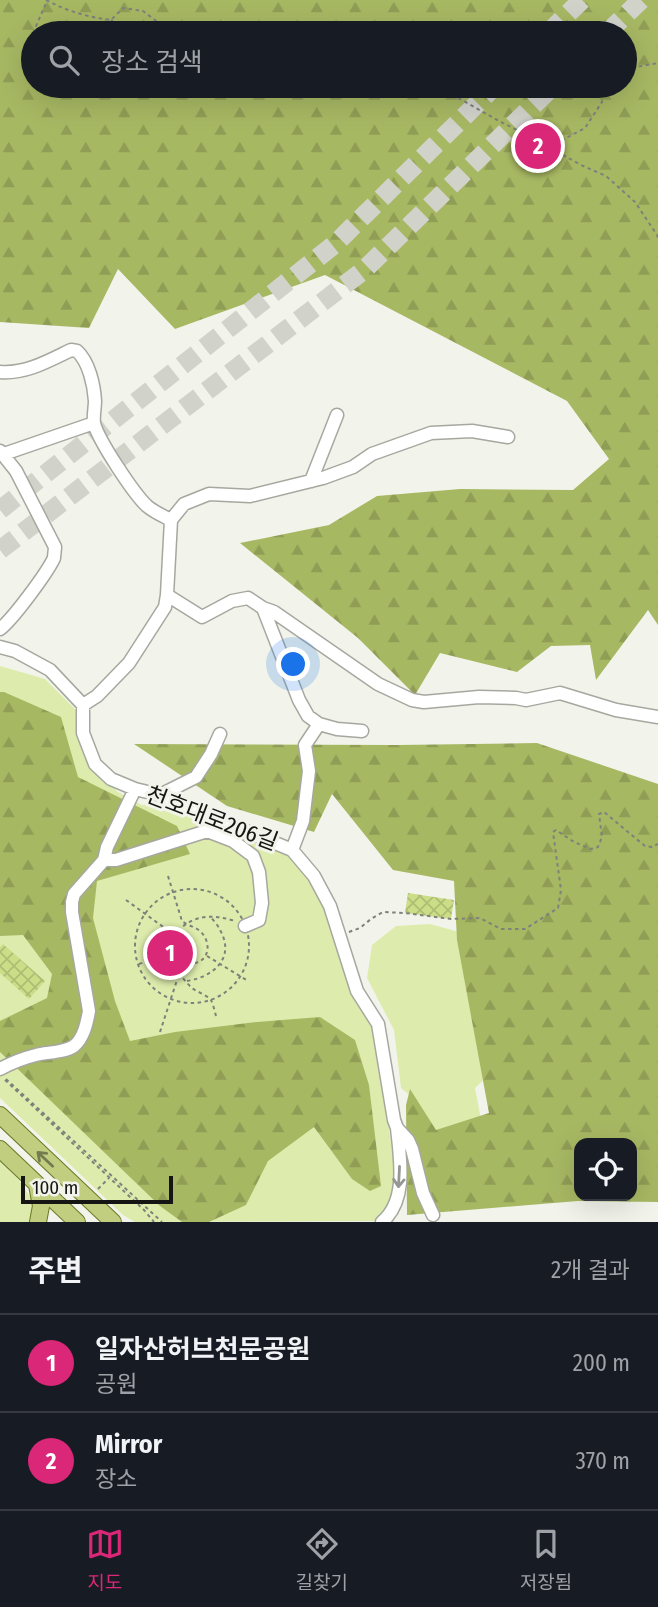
<!DOCTYPE html>
<html lang="ko">
<meta charset="utf-8">
<style>
body{margin:0;font-family:"Fira Sans Condensed","Noto Sans KR",sans-serif;background:#242831;color:#f1f3f6}
.controls{position:absolute;right:21px;bottom:21px;display:grid;overflow:hidden;border-radius:14px;box-shadow:0 7px 28px #0002}
.controls button{width:63px;height:63px;display:grid;place-items:center;padding:0;border:0;border-bottom:2px solid #363941;background:#171b24;color:#f1f3f6;font:35px sans-serif}
.scale{position:absolute;left:21px;bottom:18px;width:152px;box-sizing:border-box;padding-left:7px;border:4px solid #151613;border-top:0;font-size:19px;line-height:24px;white-space:nowrap;color:#151613;-webkit-text-stroke:5px #f2f4eb;paint-order:stroke}
.you{position:absolute;left:294px;top:665px;width:24px;height:24px;margin:-18px;border:5px solid #fff;border-radius:50%;background:#1a73e8;box-shadow:0 0 0 10px #1a73e833}
.badge{display:grid;place-items:center;width:46px;height:46px;border-radius:50%;background:#db2777;color:#fff;font-size:23px;font-weight:700}
.pin{position:absolute;translate:-50% -50%;border:4px solid #fff;box-shadow:0 2px 7px #0006}
.list{margin:0;padding:0;list-style:none}
h2{display:flex;justify-content:space-between;align-items:center;height:91px;margin:0;padding:0 28px;font-size:30px}
h2 small{font-size:23px;font-weight:400;color:#9ea1a6}
.list li{display:grid;grid-template-columns:46px 1fr auto;gap:21px;align-items:center;box-sizing:border-box;height:98px;padding:0 28px;border-top:2px solid #363941}
.list b{display:block;font-size:26px;white-space:nowrap}
.list p{margin:0;font-size:23px;white-space:nowrap;color:#9ea1a6}
.list em{font-size:23px;font-style:normal;color:#9ea1a6}
.icon{flex:none;width:38px;height:38px;fill:none;stroke:currentColor;stroke-width:2;stroke-linecap:round;stroke-linejoin:round}
.map{position:relative;flex:none;width:658px;height:1222px;overflow:hidden}
.search{position:absolute;background:#171b24;box-shadow:0 7px 28px #0002;left:21px;right:21px;top:21px;height:77px;display:flex;align-items:center;gap:18px;box-sizing:border-box;padding:0 24px;border-radius:38px;color:#9ea1a6;font-size:26px}
.sheet{height:287px;background:#171b24}
nav{display:flex;justify-content:space-around;align-items:center;box-sizing:border-box;height:98px;border-top:2px solid #363941;background:#171b24;font-size:19px;color:#9ea1a6}
nav a{display:grid;justify-items:center;gap:4px}
nav .on{color:#db2777}
.map>svg:first-child{display:block}
.green{fill:#ddecac}
.forest{fill:url(#forest-firs);fill-rule:evenodd}
.building{fill:url(#building-cross-hatch)}
.lines{fill:none;stroke-linecap:round;stroke-linejoin:round}
.highway-tunnel{stroke:#d1d3cb;stroke-width:19;stroke-dasharray:19 10;stroke-linecap:butt}
.minor-casing{stroke:#a6a8a0;stroke-width:15}
.major-casing{stroke:#6a7923;stroke-width:18}
.path{stroke:#7f817b;stroke-width:2;stroke-dasharray:3.5 3.5;stroke-linecap:butt}
.minor{stroke:#fff;stroke-width:12}
.major{stroke:#c1ce80;stroke-width:16}
.oneway{stroke:#747b4f}
.oneway2{stroke:#969695}
.labels{text-anchor:middle;dominant-baseline:central;stroke-width:6;stroke-linejoin:round;paint-order:stroke}
.street-label{font-size:23px;fill:#151613;stroke:#f2f4eb}
</style>
<div class="map">
<svg width="658" height="1222" viewBox="0 0 658 1222">
<defs>
<pattern id="forest-firs" width="22" height="20" patternUnits="userSpaceOnUse" patternTransform="scale(1.75)"><rect width="22" height="20" fill="#a7b863"/><path d="M5 1l3.5 6h-7zM16 11l3.5 6h-7z" fill="#8f9d55"/></pattern>
<pattern id="building-cross-hatch" width="8" height="8" patternUnits="userSpaceOnUse" patternTransform="scale(1.75)"><rect width="8" height="8" fill="#cbde87"/><path d="M0 0l8 8M0 8l8-8" fill="none" stroke="#adbe74"/></pattern>
</defs>
<rect width="100%" height="100%" fill="#f2f4eb"/>
<path class="green" d="M0 666 45 679 76 710 78 735 88 763 118 792 142 805 160 802 289 854 310 881 326 910 375 1028 396 1180 391 1205 385 1214 376 1221 135 1222 123 1215 0 1098Z
M430 924 459 932 490 1074 475 1088 483 1130 429 1140 419 1103 401 1088 394 1030 367 978 372 945 396 926Z
M0 1162 19 1180 35 1204 31 1222H0Z"/>
<path class="forest" d="M0 0H658V625L648 610 596 680 590 645 551 646 517 672 440 653 415 695 358 638 240 543 329 525 377 496 460 489 573 490 609 459 567 401 325 275 175 329 118 269 89 328 0 322ZM33 33H625V86H33Z
M0 692H4L61 717 78 777 177 826 190 854 97 881 93 918 115 1001 130 1041 175 1032 257 1022 320 1017 355 1040 369 1085 381 1186 370 1191 352 1179 314 1127 268 1161 246 1205 209 1222H182L160 1206 0 1052V1021L47 998 52 974 23 935 0 936Z
M537 743 658 784V1202L578 1201 407 1215 406 1105 410 1089 436 1130 489 1113 457 940 454 881 393 870 332 794 314 832 227 806 134 744 397 745ZM579 1143H632V1196H579Z"/>
<path class="building" d="M408 893 454 900 451 919 405 913Z
M3 944 45 981 29 999 0 973V947Z"/>
<g class="lines">
<path class="highway-tunnel" d="M548 33 582 0
M607 33 641 0
M0 510 335 244 495 86
M0 550 364 270 553 86"/>
<defs>
<path id="minor" d="M0 372C26 374 48 361 71 350L77 351C89 362 94 385 95 401 95 408 93 416 94 423 98 440 134 494 147 506 154 512 163 516 171 520
M0 451 16 471 55 547C55 549 54 556 54 558 47 573 13 619 0 629
M4 454 94 423
M311 481 337 415
M167 595 202 617 232 601 248 598 263 608 299 700 308 716 319 724 337 729 362 731
M263 608 274 612 378 684 412 700 424 702 479 697 516 698 526 700 560 693 616 710 658 717
M0 647 15 651 50 670 83 705V733L95 764 111 779 135 789
M83 705 97 696 129 663 165 607 167 595 171 520 184 504 209 494 250 496 323 478 353 467 372 454 431 433 472 431 508 437
M160 795 196 777 211 754 220 734
M292 850 303 821 309 771 305 745 319 724
M104 860H116L207 831 233 841 253 856 259 872 262 903 259 920 245 926
M0 1069C11 1063 24 1058 36 1055 47 1052 64 1053 74 1046 84 1038 87 1022 89 1011L72 912V902L74 894 104 860 107 847 135 789 160 795 292 850 314 876 330 906 357 991 378 1024 394 1120 397 1128 408 1140 412 1149 423 1193 433 1215
M382 1222C408 1200 400 1158 397 1128"/>
<path id="major" d="M0 1115 113 1222
M0 1149 77 1222
M37 1185 41 1206 38 1222"/>
</defs>
<use href="#minor" class="minor-casing"/>
<use href="#major" class="major-casing"/>
<path class="path" d="M46 0C67 11 87 17 111 20L123 8 143 11 160 24 169 33
M111 20 127 33
M33 33 47 1
M27 57 33 35
M625 69 658 63
M418 86 460 99 499 121 527 135 581 165 606 176 635 202 657 235 658 238
M549 147 585 128 602 102 601 86
M168 876 182 921C188 926 196 927 201 932 211 942 210 960 195 963 188 965 180 962 173 961
M135 946a57 57 0 1 1 114 0a57 57 0 1 1-114 0Z
M126 900 173 934
M349 932 360 928 371 919 383 912 405 913 451 919 480 918 501 929H525L558 908 561 890 553 832 556 830 574 842 591 849 598 847 602 837 599 814 604 812 645 846 652 847 658 844
M207 956 248 981
M139 964 170 953
M187 981C213 977 236 958 220 930 218 925 213 920 210 916
M216 1016C215 1012 213 1004 211 1000 207 995 197 992 192 988 175 972 159 945 182 927 198 914 216 915 235 921
M160 1032 179 974
M6 1079 162 1222
M5 1080 144 1210 154 1222
M98 1189 109 1178"/>
<use href="#minor" class="minor"/>
<use href="#major" class="major"/>
</g>
<defs><path id="oneway-shaft" d="M-6 0H5M1.5-3L5.5 0L1.5 3" fill="none" stroke-width="1.6" stroke-linecap="round" stroke-linejoin="round" transform="scale(1.75)"/></defs>
<use class="oneway" href="#oneway-shaft" transform="translate(45 1159) rotate(-137)"/>
<use class="oneway2" href="#oneway-shaft" transform="translate(399 1177) rotate(93)"/>
<g class="labels">
<g class="street-label">
<text transform="translate(212 818) rotate(21)">천호대로206길</text>
</g>
</g>
</svg>
<div class="controls">
<button><svg class="icon" aria-label="locate" viewBox="0 0 24 24"><circle cx="12" cy="12" r="6"/><path d="M12 2v4M12 18v4M2 12h4M18 12h4"/></svg></button>
</div>
<div class="scale">100 m</div>
<div class="you"></div>
<div class="pin badge" style="left:170px;top:953px">1</div>
<div class="pin badge" style="left:538px;top:146px">2</div>
<div class="search"><svg class="icon" aria-label="search" viewBox="0 0 24 24"><circle cx="10" cy="10" r="6"/><path d="M15 15l6 6"/></svg>장소 검색</div>
</div>
<section class="sheet">
<h2>주변<small>2개 결과</small></h2>
<ul class="list">
<li><span class="badge">1</span><div><b>일자산허브천문공원</b><p>공원</p></div><em>200 m</em></li>
<li><span class="badge">2</span><div><b>Mirror</b><p>장소</p></div><em>370 m</em></li>
</ul>
</section>
<nav>
<a class="on"><svg class="icon" aria-label="map" viewBox="0 0 24 24"><path d="M3 6l6-2 6 2 6-2v14l-6 2-6-2-6 2zM9 4v14M15 6v14"/></svg>지도</a>
<a><svg class="icon" aria-label="directions" viewBox="0 0 24 24"><path d="M12 3l9 9-9 9-9-9zM9 14v-3h6M13 9l2 2-2 2"/></svg>길찾기</a>
<a><svg class="icon" aria-label="saved" viewBox="0 0 24 24"><path d="M7 4h10v16l-5-4-5 4z"/></svg>저장됨</a>
</nav>
